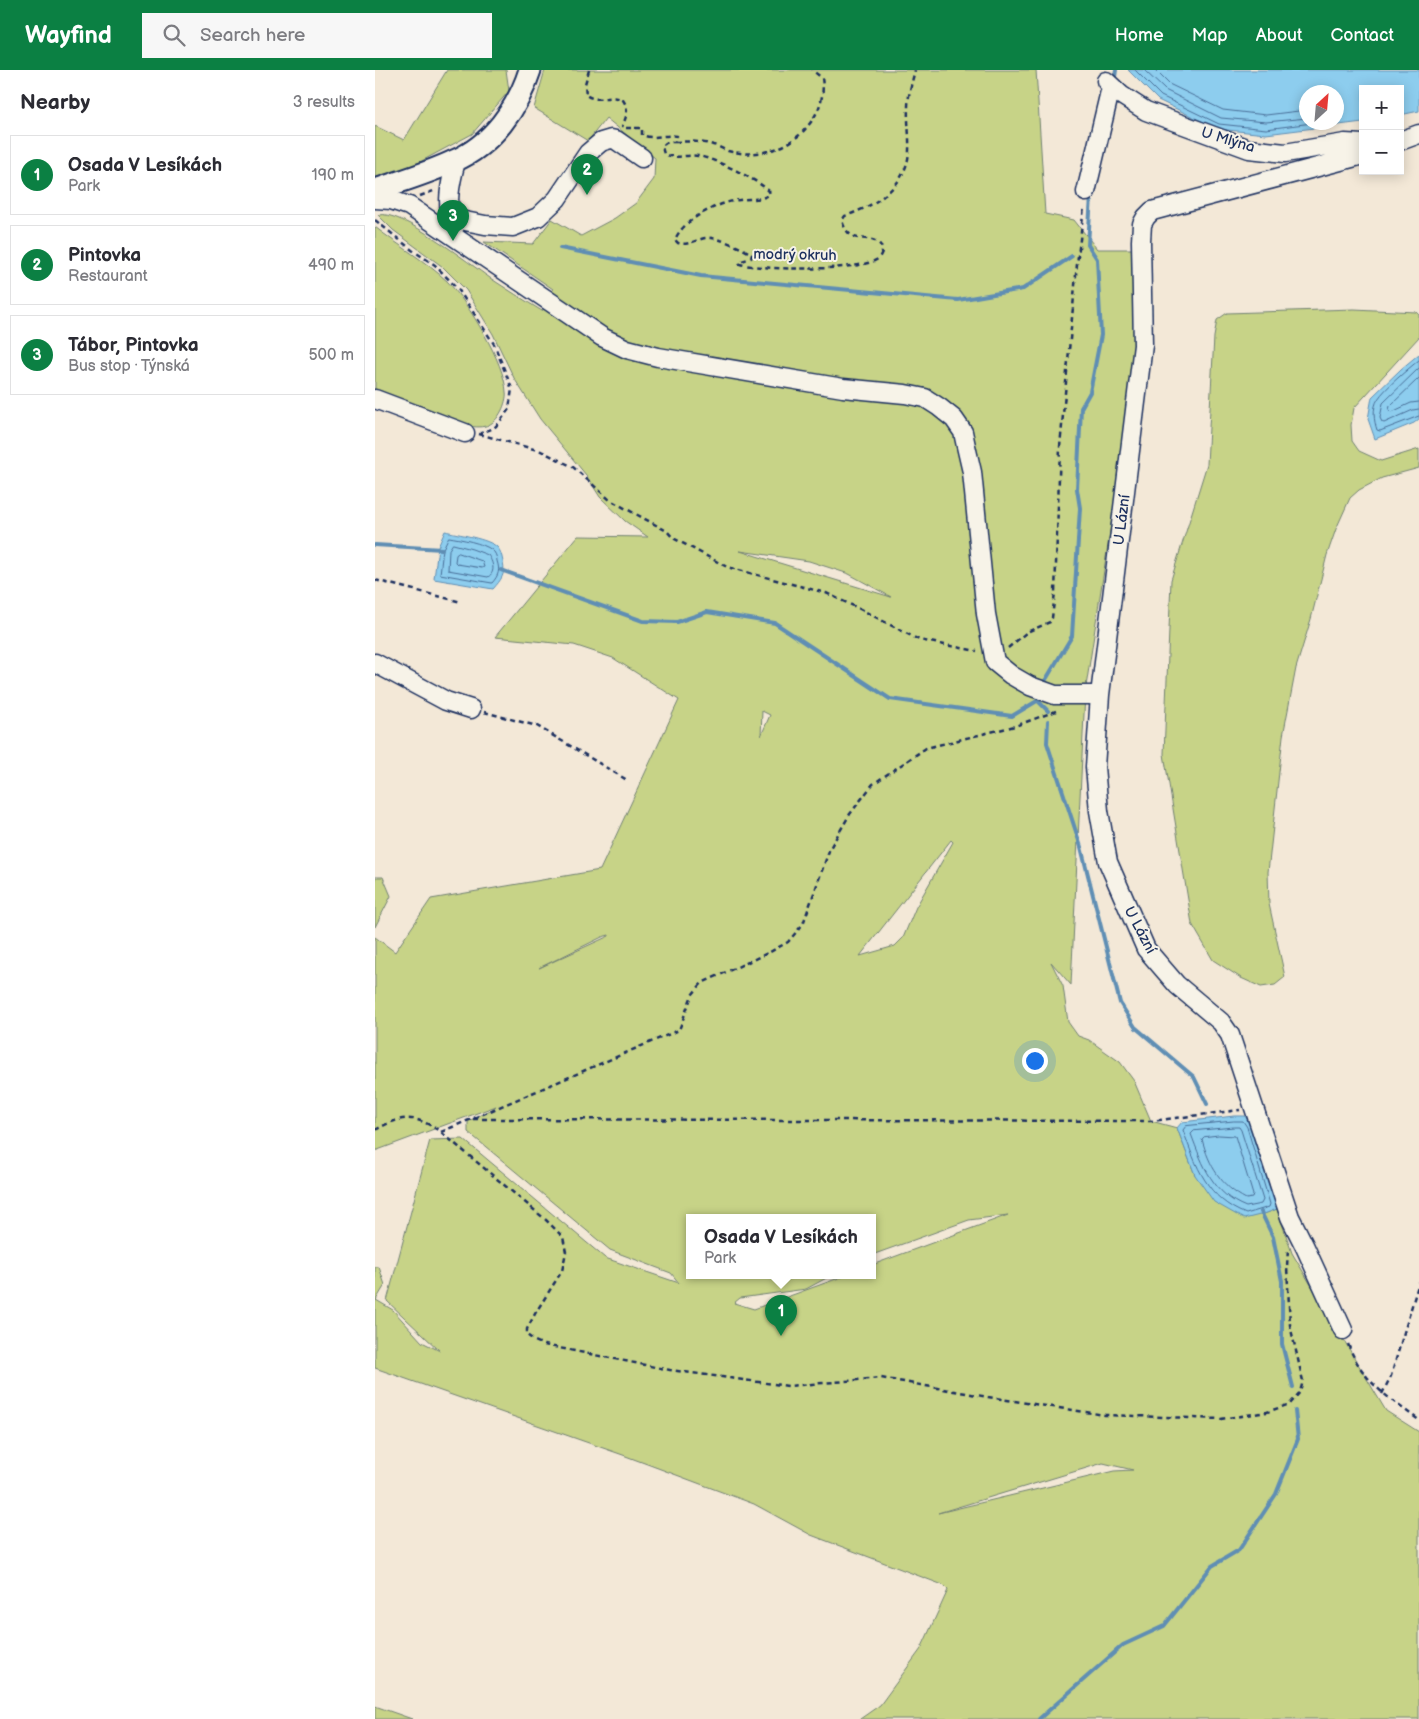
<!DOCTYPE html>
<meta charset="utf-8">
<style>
body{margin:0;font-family:"Balsamiq Sans",sans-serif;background:#f7f7f7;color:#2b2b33}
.controls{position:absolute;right:15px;top:15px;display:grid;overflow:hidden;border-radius:0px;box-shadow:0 2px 12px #0003}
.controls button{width:45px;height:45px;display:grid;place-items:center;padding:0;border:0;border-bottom:1px solid #e1e1e2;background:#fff;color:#2b2b33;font:25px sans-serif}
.compass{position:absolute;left:924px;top:15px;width:45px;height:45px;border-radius:50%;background:#fff;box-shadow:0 2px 12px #0003;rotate:26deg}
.you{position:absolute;left:659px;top:990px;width:18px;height:18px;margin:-12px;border:4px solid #fff;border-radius:50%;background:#1a73e8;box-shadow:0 0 0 8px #1a73e833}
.badge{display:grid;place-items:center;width:32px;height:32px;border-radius:50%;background:#0b8043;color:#fff;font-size:16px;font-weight:700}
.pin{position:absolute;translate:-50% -41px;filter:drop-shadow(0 1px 2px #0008)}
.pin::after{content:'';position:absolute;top:26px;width:18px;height:15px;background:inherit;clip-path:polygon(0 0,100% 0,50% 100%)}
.popup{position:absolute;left:311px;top:1144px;width:190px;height:65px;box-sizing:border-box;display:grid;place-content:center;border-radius:0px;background:#fff;filter:drop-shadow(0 1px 4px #0005);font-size:16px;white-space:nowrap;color:#7c7c81}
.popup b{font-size:19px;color:#2b2b33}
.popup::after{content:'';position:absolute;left:50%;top:100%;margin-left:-10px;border:10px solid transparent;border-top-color:#fff}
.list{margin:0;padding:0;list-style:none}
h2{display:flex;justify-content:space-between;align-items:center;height:65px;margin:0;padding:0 20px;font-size:21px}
h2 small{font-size:16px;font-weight:400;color:#7c7c81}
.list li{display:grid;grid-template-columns:32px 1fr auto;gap:15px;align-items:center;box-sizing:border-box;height:80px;margin:0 10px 10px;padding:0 10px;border:1px solid #e1e1e2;border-radius:0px}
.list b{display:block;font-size:19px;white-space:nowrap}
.list p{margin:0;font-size:16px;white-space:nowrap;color:#7c7c81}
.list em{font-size:16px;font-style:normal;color:#7c7c81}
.icon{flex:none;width:28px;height:28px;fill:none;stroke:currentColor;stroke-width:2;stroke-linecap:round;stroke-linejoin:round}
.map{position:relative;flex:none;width:1044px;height:1649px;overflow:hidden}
header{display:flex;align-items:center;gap:30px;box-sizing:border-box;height:70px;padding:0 25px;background:#0b8043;color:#fff}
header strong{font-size:24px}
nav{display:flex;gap:28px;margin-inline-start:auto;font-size:18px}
.search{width:350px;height:45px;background:#f7f7f7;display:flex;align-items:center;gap:12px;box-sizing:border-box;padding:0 18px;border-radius:0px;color:#7c7c81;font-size:19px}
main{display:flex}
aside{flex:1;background:#fff}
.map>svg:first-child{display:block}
.green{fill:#c7d387;stroke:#718172;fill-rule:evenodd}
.water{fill:#8dcdee;stroke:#5f8eb4;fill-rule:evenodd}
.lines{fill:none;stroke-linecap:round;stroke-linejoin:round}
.shore{stroke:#496e98;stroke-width:1}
.stream{stroke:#5f8eb4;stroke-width:4}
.minor-casing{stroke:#1b2f5e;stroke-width:21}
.major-casing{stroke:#1b2f5e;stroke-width:25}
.path{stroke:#1b2f5e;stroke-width:2.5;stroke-dasharray:5 4;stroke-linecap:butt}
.minor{stroke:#f7f3e8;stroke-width:18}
.major{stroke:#f7f3e8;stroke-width:21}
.labels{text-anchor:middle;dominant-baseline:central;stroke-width:4;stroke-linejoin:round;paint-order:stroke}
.street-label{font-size:15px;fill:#1b2f5e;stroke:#f7f3e8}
</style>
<header>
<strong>Wayfind</strong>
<div class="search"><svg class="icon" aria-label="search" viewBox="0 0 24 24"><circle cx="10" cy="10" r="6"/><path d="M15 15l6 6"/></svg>Search here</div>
<nav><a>Home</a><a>Map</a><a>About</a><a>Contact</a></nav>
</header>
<main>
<aside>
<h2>Nearby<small>3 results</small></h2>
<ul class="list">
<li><span class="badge">1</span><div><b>Osada V Lesíkách</b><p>Park</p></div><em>190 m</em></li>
<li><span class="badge">2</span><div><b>Pintovka</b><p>Restaurant</p></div><em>490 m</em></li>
<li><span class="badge">3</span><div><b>Tábor, Pintovka</b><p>Bus stop · Týnská</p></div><em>500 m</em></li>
</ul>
</aside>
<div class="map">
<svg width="1044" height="1649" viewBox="0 0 1044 1649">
<rect width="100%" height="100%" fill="#f3e8d7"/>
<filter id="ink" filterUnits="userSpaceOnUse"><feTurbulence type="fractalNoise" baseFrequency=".02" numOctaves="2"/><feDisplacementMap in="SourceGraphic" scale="10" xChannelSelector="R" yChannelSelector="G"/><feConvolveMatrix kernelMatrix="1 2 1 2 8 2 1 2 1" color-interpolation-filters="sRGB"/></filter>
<g filter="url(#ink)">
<path class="green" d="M72 0H131L134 21 97 64 0 116V56L29 70Z
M170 0H661L670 144 699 150 722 179H757L764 274 710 623 696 915 676 892 688 916 693 952 703 966 714 970 745 992 759 1011 776 1051 802 1058 820 1105 889 1144 902 1139 917 1183 1011 1341 1044 1362V1649H485L505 1635 546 1579 573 1520 568 1515 436 1465 379 1434 248 1385 0 1298V1197H4L10 1215 1 1230 18 1240 47 1272 65 1281 12 1231 55 1070 88 1069 230 1188 304 1213 296 1203 235 1180 93 1062V1052C102 1045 113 1043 121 1036L0 1081V867L20 882 56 829 225 800 304 630 238 588 199 575 120 567 203 466 273 467 250 451 225 427 211 405 165 349 139 308 118 264 91 220 68 197 18 160 3 145C26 139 95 194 115 208 132 219 149 230 167 241L178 219 109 172 158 174 177 149 206 166 240 148 261 133 279 109 280 88 231 48 213 71 159 38ZM365 481 434 491 474 504 516 527ZM387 641 395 645 386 666ZM576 770 578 772 541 837 528 868 520 876 485 886ZM234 865V866L164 898 227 867ZM633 1145 497 1195V1205H472L379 1239 359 1233 365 1228 431 1219 457 1205H315V1147H497V1185L594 1150ZM728 1393 758 1400 739 1401 563 1443Z
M0 157C24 176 51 191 73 212 93 233 130 293 131 322 132 327 129 336 127 340 118 358 107 359 89 355L0 323Z
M979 239 1041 242 1044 245V267L979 338 976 355 977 371 984 381 1006 391 1044 379V398L1007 408 984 420 975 428 961 459 952 485 936 549 921 598 908 666 893 802 894 834 910 907 900 915 886 917 866 908 838 890 817 854 789 684 796 510 832 394 839 267 842 250 852 243Z
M0 807H8L16 826 0 857Z
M0 1636 37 1649H0Z"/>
<path class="water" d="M753 0H1044V41L1025 45V19H988V52L891 64 843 59 783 30ZM932 22H962V52H932Z
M1044 284V349L1039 353 1000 369 993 349 997 327 1026 299Z
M70 461C82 464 114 469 122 477 126 481 127 487 128 492 131 504 126 510 118 519L59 509 63 477Z
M859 1046H870L876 1055 902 1139 889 1144 869 1149 839 1132 820 1105 802 1058 807 1052Z"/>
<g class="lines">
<path class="shore" d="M760 0 786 26 844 54 891 59 945 52
M769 0 790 20 846 48 891 52 932 48
M780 0 794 14 848 40 891 45 932 40
M1044 290C1033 299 1010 318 1003 329 997 338 999 351 1002 360L1005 361 1044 346
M1044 298 1008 333 1005 348 1007 352 1009 353 1038 340 1044 339
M1044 308 1015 336 1014 340 1017 342 1036 333 1044 332
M74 467C86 469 108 473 117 480 120 482 122 487 122 491 125 500 124 505 117 513L65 504 68 479Z
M78 474 97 479 113 485C118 492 121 502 113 507L73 500 74 480Z
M84 483 107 491 109 497 107 498 82 494 80 492 81 485Z
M859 1051H868L872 1057 895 1134 894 1137 871 1144C832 1129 821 1096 808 1060L811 1056Z
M859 1057H864L866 1060 888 1130 886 1134 871 1137C838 1124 828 1096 816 1064L819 1061Z
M844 1065 860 1066 878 1125 877 1128 871 1129C846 1116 834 1096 827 1069L829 1067Z"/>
<path class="stream" d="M740 7 741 0
M185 178 326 206 583 230 648 219 697 186
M0 475 67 479
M126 500 268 551 302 552 332 542 400 553 515 629 637 646 662 631
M667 616 697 566 705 438 702 419 706 338 715 322 726 265 722 189 713 175 716 126
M663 631 673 641
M673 651 672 673 706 777 745 933 760 957 819 1007 832 1034
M886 1142 898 1167 907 1211V1274L918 1317
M664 1649 748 1575 789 1556 837 1496 864 1480 901 1424 923 1369 920 1341"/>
<defs>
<path id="minor" d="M731 11 746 25 771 41 874 79 910 83 970 73 988 74
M1025 71 1044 64
M711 122 736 17
M0 129 16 130 34 136 227 267 252 279 283 287 468 318 530 324 550 328 564 337 579 349 588 362 591 376 597 402 611 544 620 592 636 605 655 616 680 625H725
M75 148 110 155 138 157 163 147 182 129 213 83 226 72 236 69 241 70 267 88
M79 159C70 135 75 114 81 91
M0 329 90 363
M0 593 71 631 96 639
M968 1260 930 1177 915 1147 855 965 846 952 802 915 771 879 733 792 724 741 720 697 725 625 768 275 766 171 767 154 771 147 777 141 988 85"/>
<path id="major" d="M0 120C26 111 54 103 79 91 117 75 143 38 155 0"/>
</defs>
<use href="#minor" class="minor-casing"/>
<use href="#major" class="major-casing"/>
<path class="path" d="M214 0 210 14 211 25C223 34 236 23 248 30 255 40 251 47 247 57
M251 58H267V65C278 70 290 64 302 66L300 72C294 72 291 71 287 77L289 84C304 90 309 84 323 86 339 88 383 110 394 121L395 124C386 131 374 128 364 130 344 132 307 150 300 170L303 173C313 176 320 170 330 168 341 166 365 177 375 183L377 185 376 188 364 192 365 194C385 200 490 202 504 188 505 186 507 183 507 181 507 167 488 170 479 167 475 165 471 161 469 156 467 152 467 150 470 146 497 137 527 119 533 89 536 73 532 54 533 38 533 25 537 12 540 0
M300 72C313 71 326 71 338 75 343 76 348 79 353 81 382 88 413 80 432 57 444 43 450 26 447 8L437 0
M45 126 61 120
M0 150 37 180 60 195 83 219 119 274 137 319 134 339 124 353 119 358 106 363
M104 364 166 381 198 397 235 430 292 461 298 468 352 497 451 523 487 540 544 570 602 581
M0 510 86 532
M633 578 652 562 675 552 677 548 680 523 685 377 702 194 709 137
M109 642 162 656 252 710
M98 1049 776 1051 865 1040
M0 1060C28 1045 39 1044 66 1062L171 1150 188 1167 191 1182 187 1201 161 1242 152 1259V1265L160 1271 169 1275 295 1300 413 1316 506 1308 613 1327 730 1345 846 1349 892 1342 915 1334 925 1322 928 1311 915 1255 912 1197 913 1178
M66 1062 304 960 317 925 327 913 395 882 413 872 428 854 455 778 475 744 498 714 551 678 640 656 681 641
M973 1274C988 1312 1012 1327 1044 1350
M1007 1324 1016 1306 1044 1212"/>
<use href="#minor" class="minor"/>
<use href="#major" class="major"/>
</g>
</g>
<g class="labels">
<g class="street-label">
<text transform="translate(853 70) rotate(17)">U Mlýna</text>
<text transform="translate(420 185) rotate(1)">modrý okruh</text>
<text transform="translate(747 450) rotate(-83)">U Lázní</text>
<text transform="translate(765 860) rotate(62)">U Lázní</text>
</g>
</g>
</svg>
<div class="controls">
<button>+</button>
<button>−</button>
</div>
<svg class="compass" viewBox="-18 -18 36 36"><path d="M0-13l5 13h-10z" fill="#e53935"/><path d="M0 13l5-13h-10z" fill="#7c7c81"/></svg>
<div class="you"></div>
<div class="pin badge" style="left:406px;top:1266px">1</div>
<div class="popup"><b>Osada V Lesíkách</b>Park</div>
<div class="pin badge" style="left:212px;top:125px">2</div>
<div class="pin badge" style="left:78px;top:171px">3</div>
</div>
</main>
